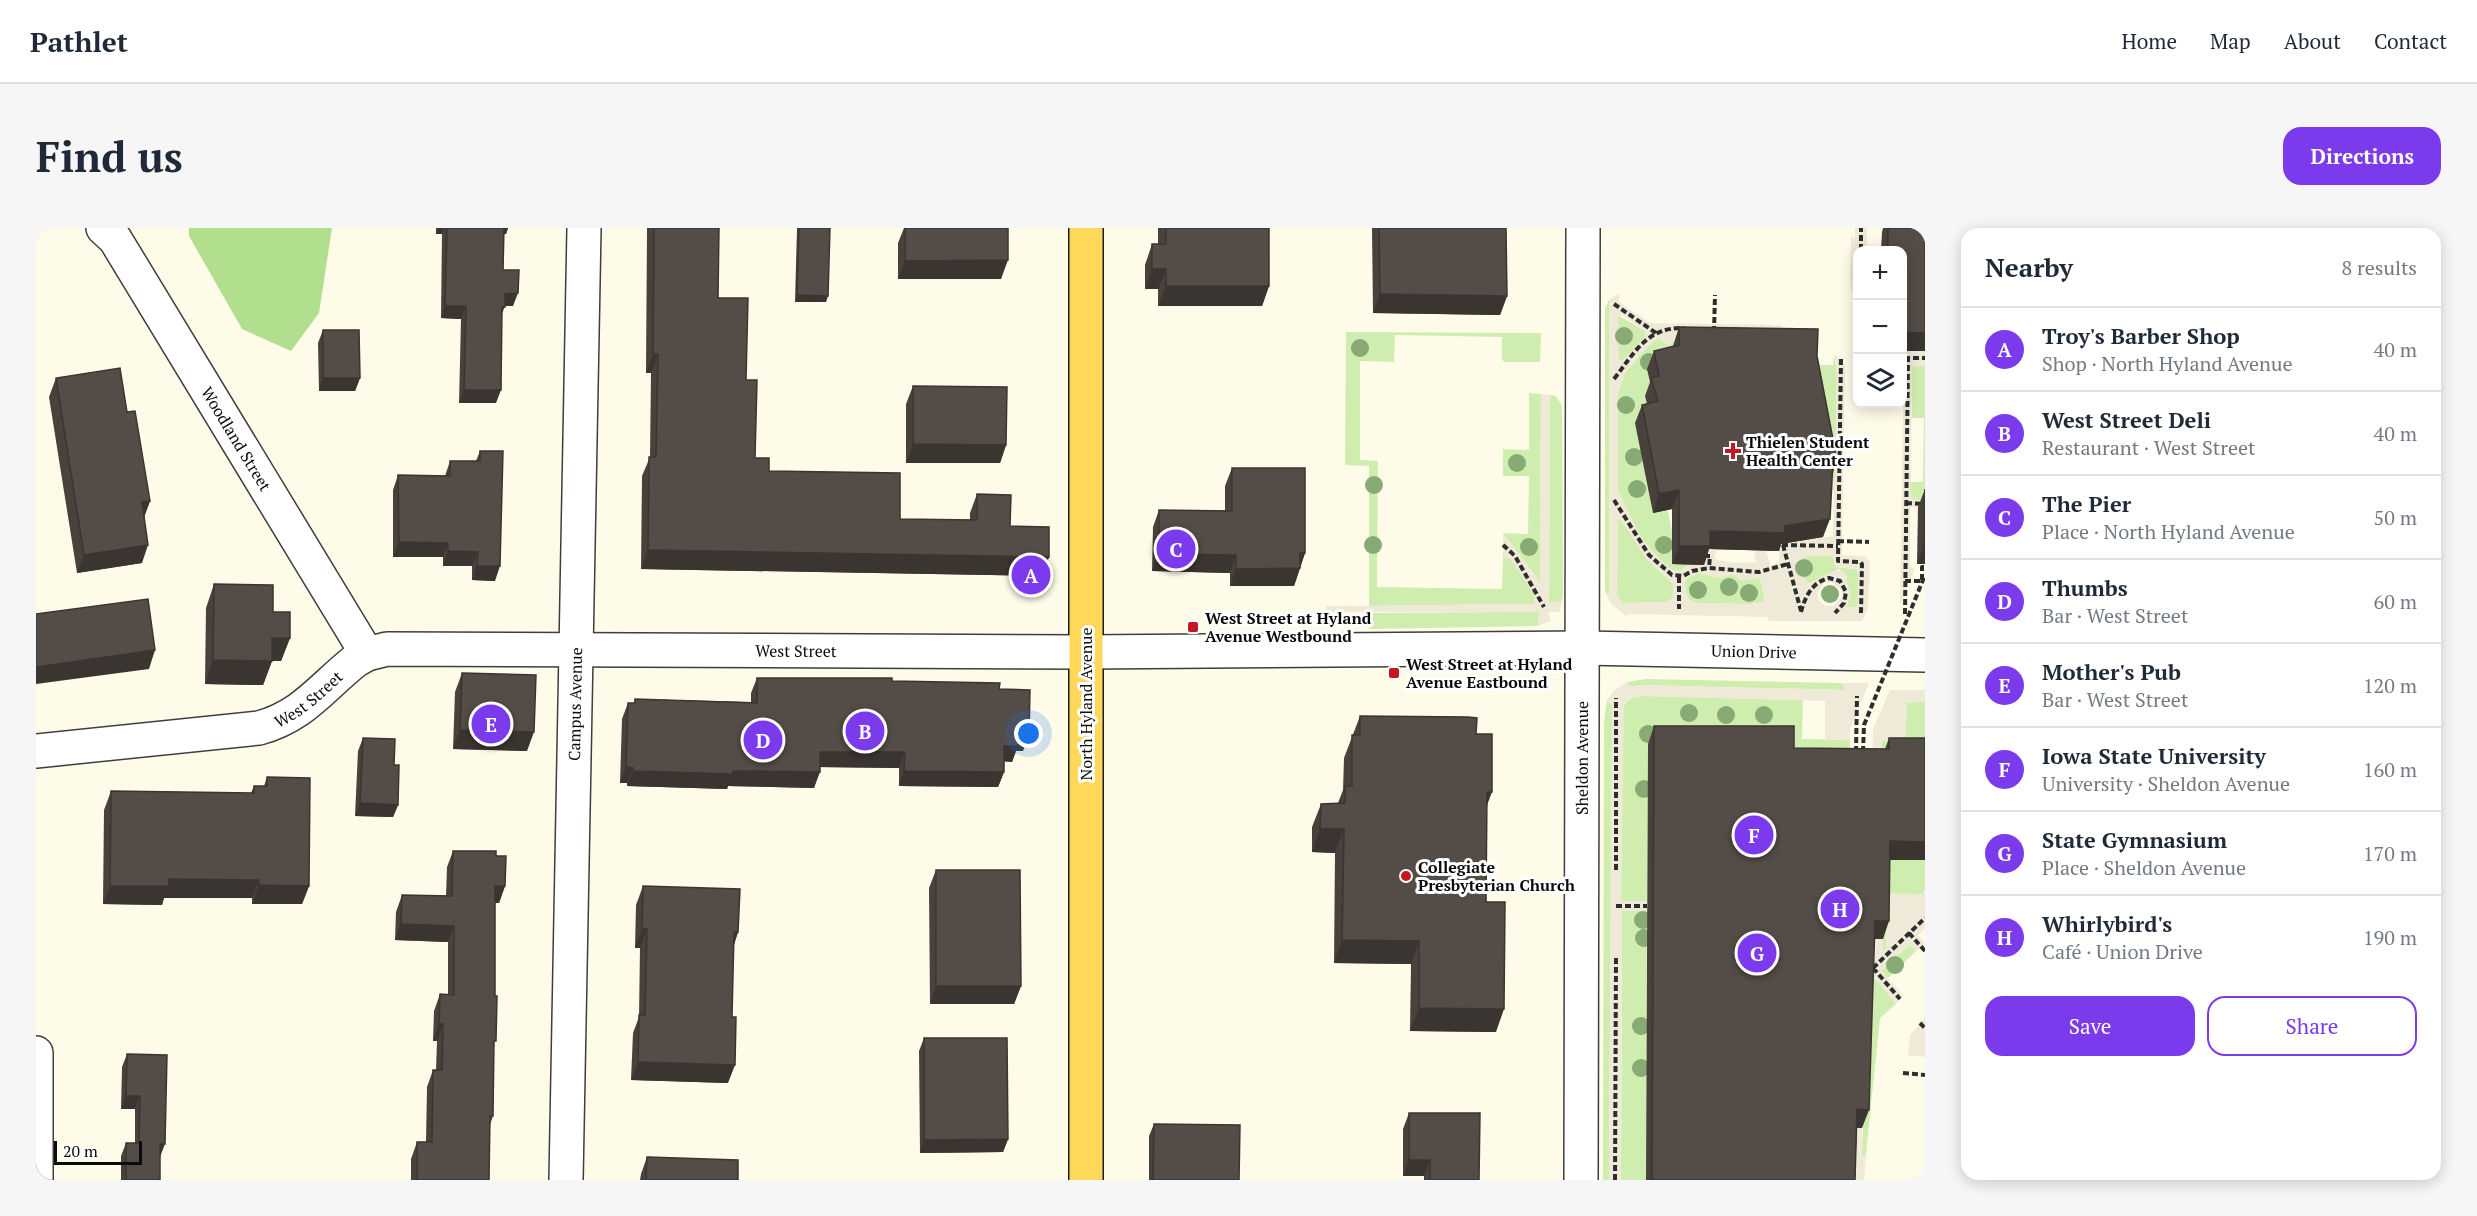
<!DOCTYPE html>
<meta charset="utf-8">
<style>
body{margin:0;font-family:"PT Serif",serif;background:#f6f6f7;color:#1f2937}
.controls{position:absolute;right:18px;top:18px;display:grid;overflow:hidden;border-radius:12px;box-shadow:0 3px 15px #0003}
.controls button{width:54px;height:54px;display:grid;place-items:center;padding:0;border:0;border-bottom:2px solid #e0e1e3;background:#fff;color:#1f2937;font:30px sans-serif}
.scale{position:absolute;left:18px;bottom:15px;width:88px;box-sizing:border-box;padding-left:6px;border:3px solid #0b0b0b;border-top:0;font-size:16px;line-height:21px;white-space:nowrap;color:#0b0b0b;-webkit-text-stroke:4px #fff;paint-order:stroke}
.you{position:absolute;left:993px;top:506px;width:21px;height:21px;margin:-15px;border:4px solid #fff;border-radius:50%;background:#1a73e8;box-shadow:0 0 0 9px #1a73e833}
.badge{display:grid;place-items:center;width:39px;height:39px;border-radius:50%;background:#7c3aed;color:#fff;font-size:20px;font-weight:700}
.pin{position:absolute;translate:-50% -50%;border:3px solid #fff;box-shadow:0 2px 6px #0006}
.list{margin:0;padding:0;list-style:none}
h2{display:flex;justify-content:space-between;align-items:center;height:78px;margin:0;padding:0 24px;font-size:26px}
h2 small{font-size:20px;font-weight:400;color:#747a83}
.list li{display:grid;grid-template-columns:39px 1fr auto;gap:18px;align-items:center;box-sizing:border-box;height:84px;padding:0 24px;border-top:2px solid #e0e1e3}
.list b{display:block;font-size:22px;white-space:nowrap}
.list p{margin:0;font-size:20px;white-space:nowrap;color:#747a83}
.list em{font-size:20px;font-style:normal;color:#747a83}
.actions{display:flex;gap:12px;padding:18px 24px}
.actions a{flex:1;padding:14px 0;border:2px solid #7c3aed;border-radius:18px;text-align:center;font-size:21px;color:#7c3aed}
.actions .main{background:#7c3aed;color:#fff}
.icon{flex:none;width:33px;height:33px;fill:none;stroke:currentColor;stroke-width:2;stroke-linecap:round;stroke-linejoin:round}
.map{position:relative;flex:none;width:1889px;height:952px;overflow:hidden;border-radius:18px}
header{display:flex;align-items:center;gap:36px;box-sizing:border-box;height:84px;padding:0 30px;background:#fff;border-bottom:2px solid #e0e1e3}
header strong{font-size:28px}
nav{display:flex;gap:33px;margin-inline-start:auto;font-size:21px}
.intro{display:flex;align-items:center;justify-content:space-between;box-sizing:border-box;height:144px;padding:0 36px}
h1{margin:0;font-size:42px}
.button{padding:15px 27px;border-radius:18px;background:#7c3aed;color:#fff;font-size:21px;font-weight:700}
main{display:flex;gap:36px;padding:0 36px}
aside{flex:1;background:#fff;border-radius:18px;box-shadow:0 3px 15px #0003}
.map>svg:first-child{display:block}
.green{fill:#cfedaf}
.forest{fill:#b1df8d}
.plaza{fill:#efe9d8;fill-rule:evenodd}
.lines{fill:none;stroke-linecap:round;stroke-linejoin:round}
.minor-casing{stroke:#3e3e3e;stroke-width:36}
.major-casing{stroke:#1c1c1c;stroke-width:36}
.path{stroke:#2d2d2d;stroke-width:4;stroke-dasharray:6 3;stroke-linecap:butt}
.minor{stroke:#fff;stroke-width:33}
.major{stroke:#ffd859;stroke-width:33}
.path-bridge{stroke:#2d2d2d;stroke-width:4;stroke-dasharray:6 3;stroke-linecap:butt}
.tree{fill:#88aa75}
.wall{fill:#48413c}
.shaded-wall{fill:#3b3531}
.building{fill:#544c46;stroke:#3b3531;stroke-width:1.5}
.poi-dot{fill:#c7171e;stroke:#fff;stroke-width:2}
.labels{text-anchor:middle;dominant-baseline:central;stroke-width:6;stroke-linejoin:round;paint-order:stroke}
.street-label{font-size:16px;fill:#0b0b0b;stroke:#fff}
.poi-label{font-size:16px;font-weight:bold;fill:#0b0b0b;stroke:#fff;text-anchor:start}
</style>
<header>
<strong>Pathlet</strong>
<nav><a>Home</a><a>Map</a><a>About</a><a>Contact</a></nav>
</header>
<div class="intro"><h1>Find us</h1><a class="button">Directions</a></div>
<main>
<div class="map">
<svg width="1889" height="952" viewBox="0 0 1889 952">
<rect width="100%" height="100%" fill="#fffbe9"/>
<path class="green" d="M1573 72V367L1570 366 1569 361V80Z
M1582 87 1609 103V109L1587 133H1582Z
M1310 104 1505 105 1504 134H1469L1466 132V109L1359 107 1358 134 1324 133V232L1342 233 1341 359 1466 361 1467 329 1474 330 1499 367 1498 376 1333 378V238L1309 237Z
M1647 104C1641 122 1629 162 1609 168L1639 319 1636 336H1653L1646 342 1637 343 1623 331 1605 310 1582 263V165L1589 145 1611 118 1623 110Z
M1798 126 1801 147 1799 251 1795 250 1775 137H1797Z
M1876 138H1889V272H1875V254H1887L1888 190H1876Z
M1493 165 1505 166 1504 354 1467 305 1492 306 1493 248H1467V221L1493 222Z
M1514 167 1520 168 1526 178 1527 367 1526 373 1513 375Z
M1582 289 1637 356V369L1632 374 1586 375 1581 367Z
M1771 328H1797L1799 339 1820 341 1822 345V379H1810C1814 370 1815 362 1810 353L1811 349 1803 341 1772 356 1759 336Z
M1662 345 1684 350 1697 346 1704 352 1724 350 1729 373 1715 376 1659 375 1652 371 1648 357 1651 350Z
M1504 384 1501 398 1333 401V385Z
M1610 451 1805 455 1811 462 1603 457 1594 459 1591 454Z
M1608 468 1767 472 1766 511 1814 512V540L1612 516 1611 673H1585L1587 482C1589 470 1597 469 1608 468Z
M1571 472 1576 477 1573 952H1567L1568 495Z
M1889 473V529L1846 528V513H1869L1871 475Z
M1847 632H1889V662L1886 666H1851L1850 720 1847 724Z
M1586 682 1611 683 1610 952H1585Z
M1874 716 1880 723 1852 750 1845 743Z
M1839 750 1860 776 1844 790 1830 927H1826L1831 758Z"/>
<path class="forest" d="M153 0H296L283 85 255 123 206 101 153 8Z"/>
<path class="plaza" d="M1819 0H1831V22H1822L1821 80 1814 55 1815 9H1819Z
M1583 65V74L1614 95 1744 97 1750 102 1647 104 1633 118 1622 110 1599 131 1589 145 1582 165V263L1605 310 1623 331 1637 342H1646L1653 336 1667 337V321L1681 322 1678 331 1700 335 1720 334 1718 323H1730L1735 338 1743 334V309L1762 313 1797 308 1798 262 1790 261 1795 250 1799 251 1801 147 1799 127 1807 134 1809 138 1806 327 1829 328 1834 334 1832 380 1826 393H1733L1732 389 1595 386 1590 388 1575 376 1570 366H1573V72ZM1582 87 1588 88 1609 103V109L1587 132H1583ZM1582 290 1587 294 1611 332 1637 356V369L1632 374 1586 375 1581 367ZM1771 328H1797L1799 339 1820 341 1822 345 1821 379H1811L1815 365 1810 353V346L1807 343H1799L1772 356 1759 336ZM1662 345 1684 350 1697 346 1704 352 1724 350 1729 373 1715 376 1659 375 1652 371 1648 357 1651 350ZM1795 354 1805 361 1806 369 1798 378H1790L1783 373 1781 365 1788 355Z
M1868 123H1889V138L1876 139 1875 254V271L1889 272V279H1874V339L1879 340 1864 378Z
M1505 166 1514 167 1513 375 1526 373 1524 384H1512L1515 393 1501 398 1503 384H1290V378L1498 376 1499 367 1474 330 1467 329V305L1504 354Z
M1591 454 1595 459 1603 457 1810 462 1805 455H1833L1814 500V512L1789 511V473L1608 468 1592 471 1588 476 1585 673H1611V683H1586L1585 952H1573L1576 477 1571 472 1579 462Z
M1854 462H1889V473L1871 475 1869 514 1846 513V550H1836L1837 501Z
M1889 662V701L1882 707 1889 716 1880 723 1874 716 1845 743 1867 767 1860 776 1839 750 1831 758 1832 711H1847V723L1850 720 1851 665 1886 666Z
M1889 790V829L1872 827 1874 807Z
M1815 900H1826V927H1830L1828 952H1813Z"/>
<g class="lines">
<defs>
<g id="minor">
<path id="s1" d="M67 0 79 11 331 426"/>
<path id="s2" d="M0 523 223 500C267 488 285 460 319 433L331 426 351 421 1050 424 1548 420 1889 427"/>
<path d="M0 825V952"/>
<path id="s3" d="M530 952 548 0"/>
<path id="s4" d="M1545 952 1547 0"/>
</g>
<path id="major" d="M1050 0V952"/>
</defs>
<use href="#minor" class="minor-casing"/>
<use href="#major" class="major-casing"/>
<path class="path" d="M1825 22V0
M1578 76 1620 105
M1678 104 1679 67
M1805 131 1802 333 1824 334 1826 336 1825 385
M1578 151C1599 124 1611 99 1648 100
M1578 272 1613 327 1636 347 1647 348 1656 343 1673 340 1723 344 1752 336
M1870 275 1889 276
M1802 313 1833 314
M1467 317 1479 328 1508 379
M1746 317 1802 318
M1747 317 1765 383
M1668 328H1674L1673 340
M1643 349V381
M1869 353H1886V339H1889
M1765 384C1769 369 1776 354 1793 350L1804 353 1810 364 1808 375 1799 385
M1869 386 1872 130H1889
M1820 524 1821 468
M1580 642V470
M1580 678H1611
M1873 705 1889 723
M1837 740 1889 690
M1837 740 1864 771
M1884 795 1889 800
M1867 845 1889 847
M1579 952 1580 728"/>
<use href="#minor" class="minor"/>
<use href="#major" class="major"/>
<path class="path-bridge" d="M1827 524 1828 497 1889 347"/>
</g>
<g class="tree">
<circle cx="1588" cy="108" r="9"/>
<circle cx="1324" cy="120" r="9"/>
<circle cx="1613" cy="134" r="9"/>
<circle cx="1590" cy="177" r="9"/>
<circle cx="1598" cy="229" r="9"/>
<circle cx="1481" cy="235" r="9"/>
<circle cx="1338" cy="257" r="9"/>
<circle cx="1601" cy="261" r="9"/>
<circle cx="1337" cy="317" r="9"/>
<circle cx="1628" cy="317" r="9"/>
<circle cx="1493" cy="319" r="9"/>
<circle cx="1768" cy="340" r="9"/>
<circle cx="1693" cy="359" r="9"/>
<circle cx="1662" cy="362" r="9"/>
<circle cx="1713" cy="365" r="9"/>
<circle cx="1794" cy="366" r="9"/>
<circle cx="1653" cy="485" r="9"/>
<circle cx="1690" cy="487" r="9"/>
<circle cx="1728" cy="487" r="9"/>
<circle cx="1612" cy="506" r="9"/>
<circle cx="1608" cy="561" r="9"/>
<circle cx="1607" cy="692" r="9"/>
<circle cx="1608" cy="710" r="9"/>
<circle cx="1859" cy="737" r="9"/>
<circle cx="1605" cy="798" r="9"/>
<circle cx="1605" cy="840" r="9"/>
</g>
<path class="wall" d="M400 0H472L470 6H468L467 42 477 78H469L466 86 460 175H423L425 91 405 90 406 6H400Z
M611 0H683L682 70 710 152 719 230 733 243 864 291 934 292V285L941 266 974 298 1013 329 1006 348 605 341 606 248 614 229 615 145H610Z
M761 0H794L790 74H759Z
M868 0H972L965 51H862V15Z
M1122 0H1233V58L1226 78H1122V61H1109V37L1116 16H1122Z
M1336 0H1470L1471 68 1464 87 1337 85Z
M1847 0H1889V123H1866V22H1845L1846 4Z
M1643 99 1781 128 1801 232 1796 246 1787 309 1745 316 1743 323 1673 321 1668 337 1636 336V281L1617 285 1599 195 1606 177 1611 176 1609 168 1614 154 1611 141 1618 123 1637 118Z
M287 102 324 150 319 163H283L282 115Z
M20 150 91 184 114 273 108 289 106 335 41 345 13 169Z
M877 158 970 217 964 235H870V176Z
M444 223 459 353 436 352V338H407V329H357V262L362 247 409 248 414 233H440Z
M1196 240 1269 325 1258 358H1194V345L1116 343 1117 299 1123 282 1189 283V258Z
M1889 261V336H1881L1882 279Z
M178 356 237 384 254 410 245 433H236L227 457 169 456 170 380Z
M426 445 491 523 417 521 419 464Z
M721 450 856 453 963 461 987 523H980L976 534 968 533V544L962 559 863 558V540L784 539 778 560 692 558 691 561 591 558V555H584L586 491 592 475H598L599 471 715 474V465Z
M1324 488 1440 506 1450 578V674L1460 804 1374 803 1375 736 1298 735 1299 625 1276 624V599L1285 576 1302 575 1307 562 1308 530Z
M1618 498 1758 520 1849 521 1853 510H1889V632H1854L1847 711H1838L1826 900H1821L1819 952H1610L1612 516Z
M327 510 358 537 362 577 357 589 319 588 322 523Z
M231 549 273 658 266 676H216V670H128L126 677 67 676 68 582 75 563 215 565 218 558H228Z
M417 623 460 628 469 658 463 675H459L457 888 454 897 453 952H375V931L381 914H390L391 859 397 842H400L401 813H397L398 783 404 766 412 767V714L359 712 360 684 366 667 410 668 411 639Z
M900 642 985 758 978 776H894L893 660Z
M607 658 702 704 698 717 692 855 595 852 597 805 603 789 604 720H599L600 677Z
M888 810 972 911 967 924 884 925 883 823Z
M91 826 124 929V952H85V928L90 915H99V881H85L86 839Z
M1373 885 1443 952H1388V948H1367V901Z
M1118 896 1203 952H1113V908Z
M611 929 702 952H604L605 946Z"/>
<path class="shaded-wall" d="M402 0H408L406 6H400Z
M466 0H472L470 6H464Z
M972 32 965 51H862L869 33Z
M1116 41H1130L1122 61H1109Z
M1130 58H1233L1226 78H1122Z
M482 65 477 78H465L469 66Z
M1344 66 1471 68 1464 87 1337 85Z
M761 67 792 68 790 74H759Z
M409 78H430L425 91 405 90Z
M1866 104 1889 105V123H1866Z
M617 126H622L615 145H610Z
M287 150H324L319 163H283Z
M428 162H465L460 175H423Z
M877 216 970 217 964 235H870Z
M1801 232 1795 250 1797 233Z
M1643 262 1636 281 1617 285 1623 266Z
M114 273 107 292 106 274Z
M1794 291 1787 309 1745 316 1743 323 1673 321 1668 337 1636 336 1643 318 1674 303 1749 298Z
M363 314 412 315 407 329H357Z
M112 317 106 335 41 345 48 327Z
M1888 318H1889V336H1881Z
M612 322 1013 329 1006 348 605 341Z
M412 323 442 324 436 338H407Z
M1264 325H1269L1258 358H1194L1200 341Z
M1123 326 1200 327 1194 345 1116 343Z
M441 338H464L459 353 436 352Z
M236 410H254L245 433H228Z
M119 422 113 441 0 456V439Z
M177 432 236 433 227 457 169 456Z
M424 502 498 504 491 523 417 521Z
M982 507H993L987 523H980L976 534 962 533 968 518Z
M784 524H869L863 540 779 539Z
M590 539 597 540 591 555H584Z
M597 543H697L784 544 778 560 692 558 691 561 591 558Z
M868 543 968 544 962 559 863 558Z
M1451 564H1456L1447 588Z
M324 575 362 577 357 589 319 588Z
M1284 601H1308L1299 625 1276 624Z
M1854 613 1889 614V632H1848Z
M133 651 223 652 216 670H128L126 677 67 676 74 658Z
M223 657 273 658 266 676H216Z
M459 658H469L463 675H453Z
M1839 693H1853L1847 711H1832Z
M365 696 418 698 412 714 359 712Z
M606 701H611L604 720H599Z
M698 704H702L696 722Z
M1306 712 1383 713 1375 736 1298 735Z
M900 758H985L978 776H894Z
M1383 780 1468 781 1460 804 1374 803Z
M403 796H407L401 813H397Z
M602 834 699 837 692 855 595 852Z
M90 868H104L99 881H85Z
M1821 881 1833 882 1826 900H1815Z
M972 911 967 924 884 925 888 912Z
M124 916H129L124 929Z
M1373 932H1394L1388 948H1367Z"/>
<path class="building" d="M411 0H468L467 42H483L482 65 469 66V79H466L465 162H428L430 78H409Z
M618 0H683L682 70H712L710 152H721L719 230H733V243L864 245V291L941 292V266L975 267 974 298 1013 299V329L612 322 613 229H620L622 126H617Z
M763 0H794L792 68 761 67Z
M869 0H972V32L869 33Z
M1130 0H1233V58H1130V41H1116V16H1130Z
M1343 0H1470L1471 68 1344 66Z
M1852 0H1889V105L1866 104V22H1852Z
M1643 99 1782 101 1781 128 1801 232 1797 233 1794 291 1749 298V305L1674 303V318H1643V262L1623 266 1606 177 1622 173 1615 150 1623 148 1618 123 1643 117Z
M287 102H323L324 150H287Z
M84 140 91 184 99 183 114 273 106 274 112 317 48 327 20 150Z
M877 158 971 159 970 217 877 216Z
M444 223H467L464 338H441L442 324 412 323V315L363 314 362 247 414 248V233H444Z
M1196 240H1269V325H1264V340L1200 341V327L1123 326V282L1196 283Z
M1889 261V318H1888Z
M178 356 237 357V384H254V410H236V433L177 432Z
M112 371 119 422 0 439V386Z
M426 445 500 447 498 504 424 502Z
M721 450H856V453L964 455 963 461 994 462 993 507H982V518H968V544L868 543 869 524H784V544L697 543V546L597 543V540L590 539 592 475H599V471L721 475Z
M1324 488 1432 489 1441 490 1440 506H1456V564H1451L1450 674H1469L1468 781 1383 780V713L1306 712 1308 601H1284L1285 576 1309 575V558H1316V507H1324Z
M1618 498H1758V520L1853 521V510H1889V614L1854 613 1853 693H1839L1833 882 1821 881 1819 952H1616Z
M327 510 359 511 358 537H363L362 577 324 575Z
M231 549 274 550 273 658 223 657V652L133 651V658H74L75 563 218 565V558H231Z
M417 623H460V628H470L469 658H459V768H461L460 813H458L457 888H454L453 952H381V914H396L397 842H406L407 796H403L404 766 418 767V698L365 696 366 667 416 668Z
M900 642H984L985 758H900Z
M607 658 704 661 702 704H698L696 789H700L699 837 602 834 603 787H609L611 701H606Z
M888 810H971L972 911 888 912Z
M91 826 131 827 129 916H124V952H90V915H103L104 868H90Z
M1373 885H1444L1443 952H1394V932H1373Z
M1118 896 1204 897 1203 952H1117Z
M611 929 702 932V952H610Z"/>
<g class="poi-dot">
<path d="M1694 214h6v6h6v6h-6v6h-6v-6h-6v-6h6z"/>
<rect x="1151" y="393" width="12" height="12" rx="3"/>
<rect x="1352" y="439" width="12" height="12" rx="3"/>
<circle cx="1370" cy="648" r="6"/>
</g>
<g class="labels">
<g class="street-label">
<text stroke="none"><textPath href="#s1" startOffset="250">Woodland Street</textPath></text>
<text stroke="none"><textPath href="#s2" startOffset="786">West Street</textPath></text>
<text stroke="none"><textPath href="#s2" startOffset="1744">Union Drive</textPath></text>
<text stroke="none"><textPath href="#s2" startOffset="282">West Street</textPath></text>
<text stroke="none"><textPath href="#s3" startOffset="476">Campus Avenue</textPath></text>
<text transform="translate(1050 476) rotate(-90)">North Hyland Avenue</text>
<text stroke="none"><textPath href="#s4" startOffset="422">Sheldon Avenue</textPath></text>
</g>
<g class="poi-label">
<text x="1710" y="214">Thielen Student<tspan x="1710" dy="18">Health Center</tspan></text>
<text x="1169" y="390">West Street at Hyland<tspan x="1169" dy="18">Avenue Westbound</tspan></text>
<text x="1370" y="436">West Street at Hyland<tspan x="1370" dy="18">Avenue Eastbound</tspan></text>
<text x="1382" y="639">Collegiate<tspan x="1382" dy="18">Presbyterian Church</tspan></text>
</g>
</g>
</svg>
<div class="controls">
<button>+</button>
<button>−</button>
<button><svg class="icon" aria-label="layers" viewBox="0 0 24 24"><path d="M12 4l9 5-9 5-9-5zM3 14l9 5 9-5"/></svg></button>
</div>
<div class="scale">20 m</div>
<div class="you"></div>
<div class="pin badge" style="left:995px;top:347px">A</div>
<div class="pin badge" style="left:829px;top:503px">B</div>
<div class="pin badge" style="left:1140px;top:321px">C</div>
<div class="pin badge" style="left:727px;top:512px">D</div>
<div class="pin badge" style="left:455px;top:496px">E</div>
<div class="pin badge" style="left:1718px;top:607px">F</div>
<div class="pin badge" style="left:1721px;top:725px">G</div>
<div class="pin badge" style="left:1804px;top:681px">H</div>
</div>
<aside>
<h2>Nearby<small>8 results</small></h2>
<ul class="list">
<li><span class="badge">A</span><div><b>Troy's Barber Shop</b><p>Shop · North Hyland Avenue</p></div><em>40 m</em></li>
<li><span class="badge">B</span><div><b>West Street Deli</b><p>Restaurant · West Street</p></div><em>40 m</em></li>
<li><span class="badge">C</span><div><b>The Pier</b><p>Place · North Hyland Avenue</p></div><em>50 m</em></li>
<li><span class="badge">D</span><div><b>Thumbs</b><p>Bar · West Street</p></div><em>60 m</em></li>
<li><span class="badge">E</span><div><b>Mother's Pub</b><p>Bar · West Street</p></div><em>120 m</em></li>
<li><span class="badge">F</span><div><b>Iowa State University</b><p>University · Sheldon Avenue</p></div><em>160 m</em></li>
<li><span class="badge">G</span><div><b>State Gymnasium</b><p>Place · Sheldon Avenue</p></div><em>170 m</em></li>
<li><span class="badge">H</span><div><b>Whirlybird's</b><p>Café · Union Drive</p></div><em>190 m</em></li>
</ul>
<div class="actions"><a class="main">Save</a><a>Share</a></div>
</aside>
</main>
